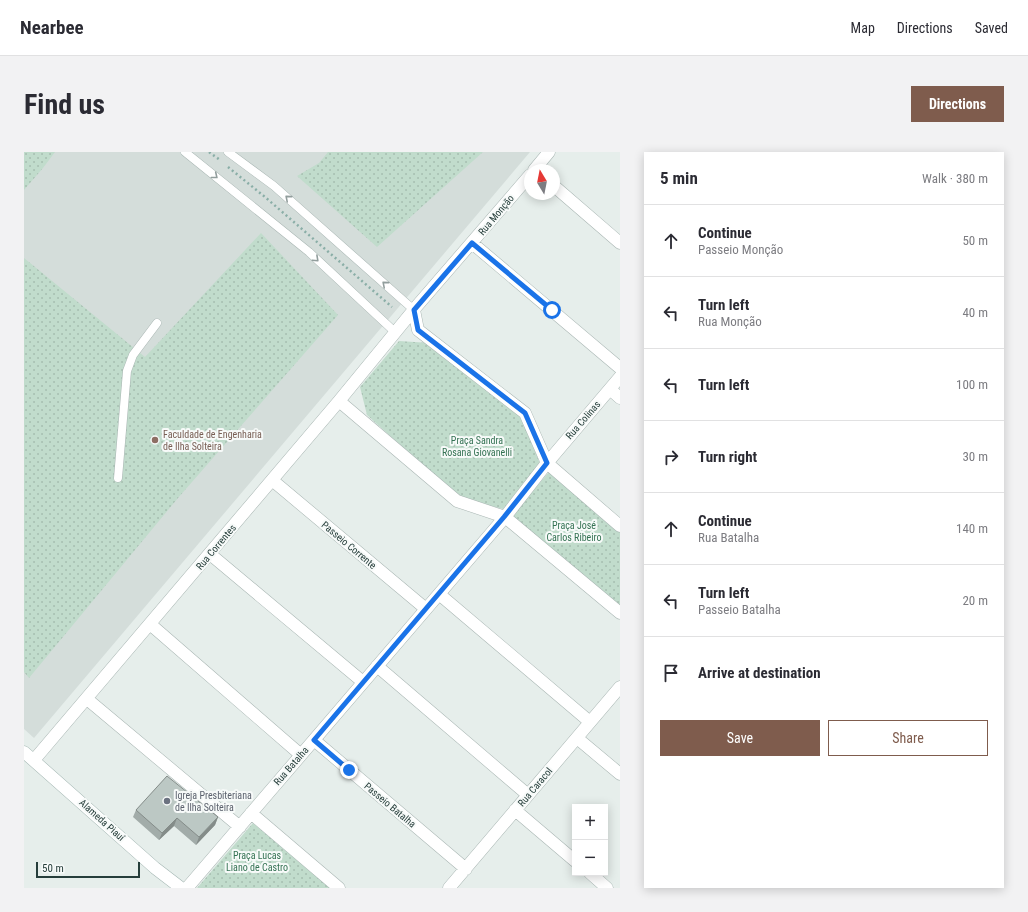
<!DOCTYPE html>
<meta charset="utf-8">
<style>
body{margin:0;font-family:"Roboto Condensed",sans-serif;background:#f2f2f3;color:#2b2b33}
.controls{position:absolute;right:12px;bottom:12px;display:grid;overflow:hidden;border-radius:0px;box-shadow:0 2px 10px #0003}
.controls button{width:36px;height:36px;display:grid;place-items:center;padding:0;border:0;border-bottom:1px solid #e1e1e2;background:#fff;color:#2b2b33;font:20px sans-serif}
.compass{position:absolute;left:500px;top:12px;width:36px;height:36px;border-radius:50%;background:#fff;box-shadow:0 2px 10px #0003;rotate:350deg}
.scale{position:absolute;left:12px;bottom:10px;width:104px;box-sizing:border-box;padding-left:4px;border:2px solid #263e3b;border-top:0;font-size:11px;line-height:14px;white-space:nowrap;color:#263e3b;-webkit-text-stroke:3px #f7faf9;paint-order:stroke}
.stop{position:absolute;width:12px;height:12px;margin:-9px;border:3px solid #1a73e8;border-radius:50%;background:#fff}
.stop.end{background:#1a73e8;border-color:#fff;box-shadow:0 1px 4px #0008}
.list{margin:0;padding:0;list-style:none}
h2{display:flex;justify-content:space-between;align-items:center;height:52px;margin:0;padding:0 16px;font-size:17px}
h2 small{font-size:13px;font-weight:400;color:#7c7c81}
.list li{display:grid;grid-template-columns:26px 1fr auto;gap:12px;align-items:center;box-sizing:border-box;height:72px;padding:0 16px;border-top:1px solid #e1e1e2}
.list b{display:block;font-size:15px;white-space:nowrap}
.list p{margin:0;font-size:13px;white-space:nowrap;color:#7c7c81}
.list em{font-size:13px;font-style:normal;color:#7c7c81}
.actions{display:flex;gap:8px;padding:12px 16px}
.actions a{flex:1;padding:9px 0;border:1px solid #7f5c4d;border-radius:0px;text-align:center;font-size:14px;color:#7f5c4d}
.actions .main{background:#7f5c4d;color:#fff}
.icon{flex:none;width:22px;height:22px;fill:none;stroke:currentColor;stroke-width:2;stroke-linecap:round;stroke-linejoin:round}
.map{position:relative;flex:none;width:596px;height:736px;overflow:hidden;border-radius:0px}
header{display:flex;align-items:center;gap:24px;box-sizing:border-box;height:56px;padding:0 20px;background:#fff;border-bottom:1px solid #e1e1e2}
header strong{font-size:19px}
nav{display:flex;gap:22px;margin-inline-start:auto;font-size:14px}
.intro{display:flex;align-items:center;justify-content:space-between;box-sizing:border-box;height:96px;padding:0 24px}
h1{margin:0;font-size:28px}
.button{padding:10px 18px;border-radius:0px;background:#7f5c4d;color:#fff;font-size:14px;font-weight:700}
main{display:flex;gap:24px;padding:0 24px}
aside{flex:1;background:#fff;border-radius:0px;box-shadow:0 2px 10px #0003}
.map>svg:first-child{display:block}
.built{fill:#d4ddda}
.park{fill:url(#park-dots)}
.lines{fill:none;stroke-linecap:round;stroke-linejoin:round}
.lane-casing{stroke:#a9b6b3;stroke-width:9}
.street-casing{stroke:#a9b6b3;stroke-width:13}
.secondary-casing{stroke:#a2b5b1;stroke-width:13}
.path{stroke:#8aaea7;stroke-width:2.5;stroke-dasharray:2 3;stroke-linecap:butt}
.lane{stroke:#fff;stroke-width:8}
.street{stroke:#fff;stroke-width:12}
.secondary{stroke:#fff;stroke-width:12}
.wall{fill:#a2aca9}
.shaded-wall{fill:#848c89}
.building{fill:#bcc8c4;stroke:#848c89}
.oneway{stroke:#929e9d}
.route{stroke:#1a73e8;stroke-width:5}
.education-dot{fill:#8d6e63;stroke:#f7faf9;stroke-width:1.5}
.worship-dot{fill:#6b7280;stroke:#f7faf9;stroke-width:1.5}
.labels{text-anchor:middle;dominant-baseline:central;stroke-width:4;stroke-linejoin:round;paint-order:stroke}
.street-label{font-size:10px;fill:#263e3b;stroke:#f7faf9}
.education-label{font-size:10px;fill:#785e54;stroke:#f7faf9;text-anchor:start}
.park-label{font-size:10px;fill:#347253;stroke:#f7faf9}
.worship-label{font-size:10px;fill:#5b616d;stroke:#f7faf9;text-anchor:start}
</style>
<header>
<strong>Nearbee</strong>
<nav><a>Map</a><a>Directions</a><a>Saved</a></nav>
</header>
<div class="intro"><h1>Find us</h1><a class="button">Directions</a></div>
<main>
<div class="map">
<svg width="596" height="736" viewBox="0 0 596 736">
<defs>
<pattern id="park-dots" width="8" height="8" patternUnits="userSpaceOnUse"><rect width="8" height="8" fill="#c1dccc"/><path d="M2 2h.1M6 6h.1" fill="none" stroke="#a6beb0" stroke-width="1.8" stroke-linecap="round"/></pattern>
</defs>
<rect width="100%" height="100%" fill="#e6eeeb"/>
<path class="built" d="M0 0H506L10 586 0 577Z"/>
<path class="park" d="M0 0H31L19 16 0 38Z
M304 0H459L353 95 273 24 295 11Z
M237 81 314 163 154 346 5 526 0 520V106L121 205Z
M375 189 406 191 498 264 516 312 479 357 435 346 343 263 336 235Z
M525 320 596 380V455L487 364Z
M229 671 307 736H173Z"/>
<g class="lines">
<defs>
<path id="lane" d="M161 0 285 100 372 181
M204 0 250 34 390 158
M94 326 103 219 109 203 133 171"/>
<path id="street" d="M510 18 525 0
M530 34 596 91
M448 91 596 216
M390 158 394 178 501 261 523 311 596 374
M586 237 596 246
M315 249 433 349 481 365 596 461
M248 328 402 457
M186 402 339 530
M415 442 566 570
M126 472 277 603
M353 514 504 643
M63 547 216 675
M553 586 596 622
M290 588 442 717
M10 608 315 249 392 155 506 23
M491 658 551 709
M227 661 315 736
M566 721 583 736
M163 736 481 365 523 311 596 225
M425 736 596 535"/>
<path id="secondary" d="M0 600 131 716 157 736"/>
</defs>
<use href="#lane" class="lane-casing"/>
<use href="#street" class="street-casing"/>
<use href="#secondary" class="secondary-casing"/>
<path class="path" d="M185 0 196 8
M204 15 241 45 368 155"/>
<use href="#lane" class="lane"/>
<use href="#street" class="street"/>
<use href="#secondary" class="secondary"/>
</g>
<path class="wall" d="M112 658 194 665 191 673 172 693 150 674 135 688 109 665Z"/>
<path class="shaded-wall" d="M194 665 191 673 172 693 175 685Z
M153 666 150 674 135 688 138 681Z"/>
<path class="building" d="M143 624 194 665 175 685 153 666 138 681 112 658Z"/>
<defs><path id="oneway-chevron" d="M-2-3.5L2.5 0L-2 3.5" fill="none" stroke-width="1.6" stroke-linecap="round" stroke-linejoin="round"/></defs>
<g class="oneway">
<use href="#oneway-chevron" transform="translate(191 24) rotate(39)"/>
<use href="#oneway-chevron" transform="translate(264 46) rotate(-139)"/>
<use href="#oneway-chevron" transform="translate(292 107) rotate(43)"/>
<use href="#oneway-chevron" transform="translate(361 132) rotate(-139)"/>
</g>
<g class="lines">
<path class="route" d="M325 618 290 588 480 365 523 311 501 261 394 178 390 158 448 91 528 158"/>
</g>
<circle class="education-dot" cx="131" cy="288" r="4"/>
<circle class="worship-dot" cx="143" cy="649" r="4"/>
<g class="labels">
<g class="street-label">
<text transform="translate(472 63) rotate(-50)">Rua Monção</text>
<text transform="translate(559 268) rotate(-49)">Rua Colinas</text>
<text transform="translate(325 393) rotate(40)">Passeio Corrente</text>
<text transform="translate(192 395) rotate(-50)">Rua Correntes</text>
<text transform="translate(267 614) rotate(-49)">Rua Batalha</text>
<text transform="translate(511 635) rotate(-50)">Rua Caracol</text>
<text transform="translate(366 653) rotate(40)">Passeio Batalha</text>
<text transform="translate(78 668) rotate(42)">Alameda Piauí</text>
</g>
<g class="education-label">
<text x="139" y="282">Faculdade de Engenharia<tspan x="139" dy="12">de Ilha Solteira</tspan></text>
</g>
<g class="park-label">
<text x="453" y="288">Praça Sandra<tspan x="453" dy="12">Rosana Giovanelli</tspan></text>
<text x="550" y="373">Praça José<tspan x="550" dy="12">Carlos Ribeiro</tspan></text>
<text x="233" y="703">Praça Lucas<tspan x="233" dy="12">Liano de Castro</tspan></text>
</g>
<g class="worship-label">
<text x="151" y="643">Igreja Presbiteriana<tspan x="151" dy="12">de Ilha Solteira</tspan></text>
</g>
</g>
</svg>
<div class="controls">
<button>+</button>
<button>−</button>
</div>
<svg class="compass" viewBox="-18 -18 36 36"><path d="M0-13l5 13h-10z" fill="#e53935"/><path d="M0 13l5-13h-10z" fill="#7c7c81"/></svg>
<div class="scale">50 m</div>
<div class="stop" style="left:528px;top:158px"></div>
<div class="stop end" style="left:325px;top:618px"></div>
</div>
<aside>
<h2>5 min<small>Walk · 380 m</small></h2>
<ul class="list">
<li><svg class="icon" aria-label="ahead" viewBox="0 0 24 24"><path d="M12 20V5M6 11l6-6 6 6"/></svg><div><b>Continue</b><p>Passeio Monção</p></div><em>50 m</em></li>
<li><svg class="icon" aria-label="left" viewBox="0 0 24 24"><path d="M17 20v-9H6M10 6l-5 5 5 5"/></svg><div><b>Turn left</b><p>Rua Monção</p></div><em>40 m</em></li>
<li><svg class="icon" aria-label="left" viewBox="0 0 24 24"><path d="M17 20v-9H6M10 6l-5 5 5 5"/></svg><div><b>Turn left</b></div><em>100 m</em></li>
<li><svg class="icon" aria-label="right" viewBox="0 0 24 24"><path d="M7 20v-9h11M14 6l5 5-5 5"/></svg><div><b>Turn right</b></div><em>30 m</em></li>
<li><svg class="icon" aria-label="ahead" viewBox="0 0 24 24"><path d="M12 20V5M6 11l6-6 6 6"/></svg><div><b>Continue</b><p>Rua Batalha</p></div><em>140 m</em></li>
<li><svg class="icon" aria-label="left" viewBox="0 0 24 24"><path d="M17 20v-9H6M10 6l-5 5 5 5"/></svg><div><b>Turn left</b><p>Passeio Batalha</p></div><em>20 m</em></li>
<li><svg class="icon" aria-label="arrive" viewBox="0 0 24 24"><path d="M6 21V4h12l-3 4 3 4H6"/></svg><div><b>Arrive at destination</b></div></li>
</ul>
<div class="actions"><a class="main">Save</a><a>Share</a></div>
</aside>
</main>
